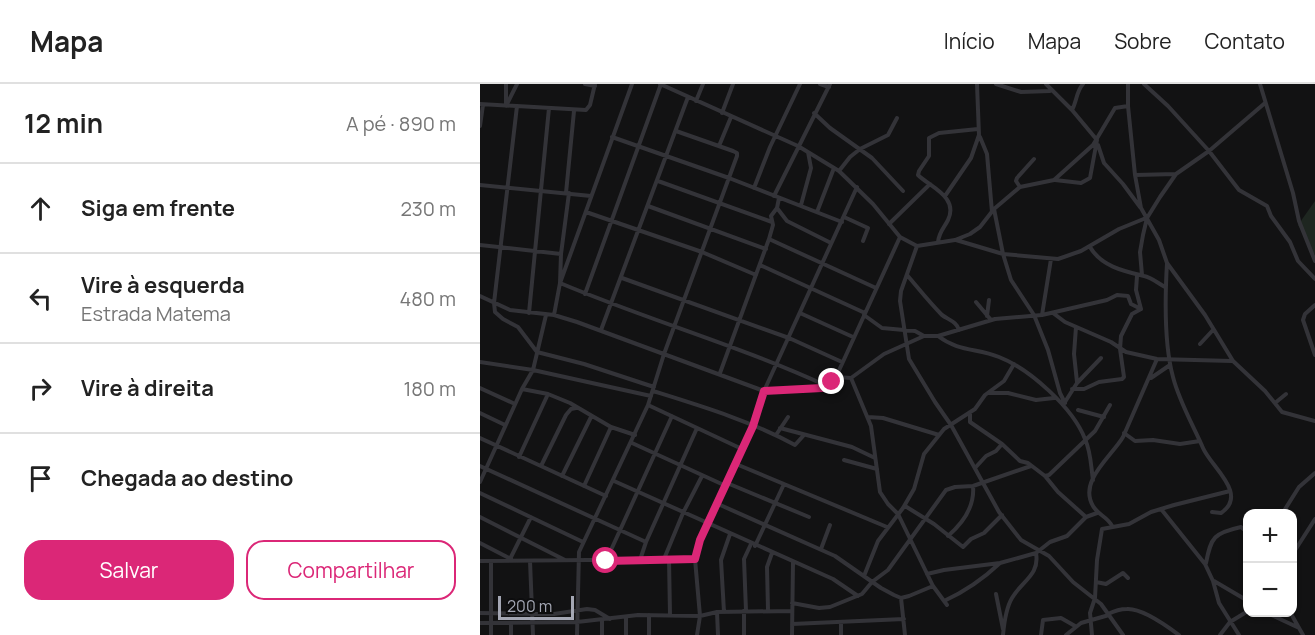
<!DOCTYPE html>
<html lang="pt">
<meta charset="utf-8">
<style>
body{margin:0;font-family:Manrope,sans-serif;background:#f2f2f2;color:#222}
.controls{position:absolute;right:18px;bottom:18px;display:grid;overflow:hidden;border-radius:12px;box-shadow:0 2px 4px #0004}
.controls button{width:54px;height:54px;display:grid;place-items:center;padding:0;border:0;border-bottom:2px solid #e0e0e0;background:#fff;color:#222;font:30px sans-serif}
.scale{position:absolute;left:18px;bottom:15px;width:76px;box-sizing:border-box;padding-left:6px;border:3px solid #a4a7b4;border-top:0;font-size:16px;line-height:21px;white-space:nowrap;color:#a4a7b4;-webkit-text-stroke:4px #0d0d0e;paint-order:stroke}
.stop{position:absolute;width:18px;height:18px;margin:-14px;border:4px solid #db2777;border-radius:50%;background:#fff}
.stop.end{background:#db2777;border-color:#fff;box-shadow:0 2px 6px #0008}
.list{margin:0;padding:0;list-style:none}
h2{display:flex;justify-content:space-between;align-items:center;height:78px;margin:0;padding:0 24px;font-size:26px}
h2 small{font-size:20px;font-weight:400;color:#767676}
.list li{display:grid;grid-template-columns:39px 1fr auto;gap:18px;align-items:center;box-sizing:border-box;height:90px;padding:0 24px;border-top:2px solid #e0e0e0}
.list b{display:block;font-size:22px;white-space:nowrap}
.list p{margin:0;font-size:20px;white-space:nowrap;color:#767676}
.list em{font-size:20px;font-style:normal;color:#767676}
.actions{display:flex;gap:12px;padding:18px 24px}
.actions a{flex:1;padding:14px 0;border:2px solid #db2777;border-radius:18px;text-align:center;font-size:21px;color:#db2777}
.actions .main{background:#db2777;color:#fff}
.icon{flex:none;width:33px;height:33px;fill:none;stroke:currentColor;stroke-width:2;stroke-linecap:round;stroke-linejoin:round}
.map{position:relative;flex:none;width:835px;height:551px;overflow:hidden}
header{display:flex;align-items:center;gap:36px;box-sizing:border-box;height:84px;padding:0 30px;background:#fff;border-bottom:2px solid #e0e0e0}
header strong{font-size:28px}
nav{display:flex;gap:33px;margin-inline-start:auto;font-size:21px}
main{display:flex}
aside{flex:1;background:#fff}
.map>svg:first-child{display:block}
.green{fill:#1e2620}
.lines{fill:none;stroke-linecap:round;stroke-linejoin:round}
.minor{stroke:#333338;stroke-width:4}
.route{stroke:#db2777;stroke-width:8}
</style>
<header>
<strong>Mapa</strong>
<nav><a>Início</a><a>Mapa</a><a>Sobre</a><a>Contato</a></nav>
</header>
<main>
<aside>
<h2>12 min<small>A pé · 890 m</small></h2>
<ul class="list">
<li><svg class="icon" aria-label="ahead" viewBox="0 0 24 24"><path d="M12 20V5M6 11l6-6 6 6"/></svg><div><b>Siga em frente</b></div><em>230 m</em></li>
<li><svg class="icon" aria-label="left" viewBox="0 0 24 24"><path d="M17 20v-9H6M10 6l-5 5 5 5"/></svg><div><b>Vire à esquerda</b><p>Estrada Matema</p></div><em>480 m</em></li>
<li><svg class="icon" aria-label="right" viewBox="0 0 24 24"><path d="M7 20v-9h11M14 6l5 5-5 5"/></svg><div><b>Vire à direita</b></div><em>180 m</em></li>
<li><svg class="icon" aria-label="arrive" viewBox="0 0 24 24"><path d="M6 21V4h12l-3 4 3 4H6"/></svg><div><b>Chegada ao destino</b></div></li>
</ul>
<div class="actions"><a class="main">Salvar</a><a>Compartilhar</a></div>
</aside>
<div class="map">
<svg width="835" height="551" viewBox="0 0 835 551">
<rect width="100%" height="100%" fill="#121213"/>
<path class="green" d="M835 117V171L818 141Z"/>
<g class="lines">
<path class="minor" d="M26 0V21
M105 0 115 2
M152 0 80 199C168 236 260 262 347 302
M180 0 318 62 359 87 393 120 420 153 437 162 475 156 490 150 500 143 514 125 540 103 574 96 613 61 635 24 648 22
M340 0 349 3
M516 0 541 8 570 7
M566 0 592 26 617 56 610 94 601 99 575 96
M648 0V22L655 91 661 124 679 156 687 179 725 231 753 277 785 307 802 328 835 337
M664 0 688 22 729 67 759 106 787 122 791 132 810 158 818 177 835 195
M780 0 813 109 819 137 835 177
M216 17 223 0
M0 20 106 26 110 21 115 0
M26 22 37 0
M37 22 14 219 15 228 23 235 38 243 57 268 104 280 174 303
M592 26C597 17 596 8 603 0
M242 29 253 0
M334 29 350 44 392 74 423 107
M0 42 3 21
M132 53 249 94 362 138
M500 53 507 70 512 128
M618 61 624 79 643 100 660 123
M239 62 251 33
M359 87 370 73 380 65 408 51 417 34
M655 91 696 90
M178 97 292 138
M0 101 111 112
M540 103 536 97 537 94 554 75
M274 104 290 63 320 0
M86 109 94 27
M294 112 350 0
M465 112 491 74 499 51 497 0
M321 121 331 84 328 68
M168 122 286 165
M297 124 307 137 351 159
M514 125 523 170 531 196 554 231 568 266 580 309 585 319
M106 128 222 168 276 191
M337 128 354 84
M364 133 388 144 383 157
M409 140 450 100
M289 155 293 141 291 132 297 124 299 114
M476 156 523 170 578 175 601 167 639 145 666 134
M458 158C459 148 464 144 468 136 479 113 450 103 438 91L439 87 449 72V54L459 49 498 45
M0 161 81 170
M437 162 421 207 420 217 429 275 455 318 471 341 519 428 541 456 569 472 593 498 621 520 643 551
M610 163C621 182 643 187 664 192 671 193 679 200 685 203
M687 179C685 213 684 260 693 293 699 317 713 341 723 364 731 383 769 410 741 429L732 428
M280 181 385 229
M427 191C439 205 449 218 462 231 469 236 477 238 479 246
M662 191 660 168 663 151 667 134 680 113 696 90 729 67 785 19
M142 194 309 254 362 278
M105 210 181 0
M0 212 30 226 74 231 97 238 284 307 342 304 348 302 356 293 420 153
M496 218 511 236
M835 221 825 230 823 236 835 271
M49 229 69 24
M320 229 373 253
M573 229 585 238 631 258 646 268 677 275 752 277
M74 231 80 199 81 170 89 109
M384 231 402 244 435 247 444 252
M562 231 571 175
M507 232 509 216
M596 243 594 270 597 298
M121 246 208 13
M458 252C479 268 497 264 519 273 550 285 593 324 605 355 611 368 611 383 613 396
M720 260 733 246
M0 278 53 286 171 312
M240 289 289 155 396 204
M356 293 371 294 391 342 400 408 408 420 418 430 453 502 467 521
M371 294 404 270 444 252H458L515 235 562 231 627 216 637 211 648 212 651 220 661 225
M671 294 690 281
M0 304 35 320
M42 305 68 310 90 319 131 343 155 351
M592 305H604L619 298 642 295 644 293 640 265 641 252 652 230 661 225 656 206 657 192
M173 307C221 322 271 337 315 361L324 351
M508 309H528L556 316 574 314
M585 318 597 299 621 274
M795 319 806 310
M168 321 262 365
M598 326 624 333
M490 328V338L522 360 540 377 548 379 565 392 578 408 606 433
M0 329 25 341
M388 333 403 334 459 351
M300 344 372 363 395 374
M644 349 655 357 673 356 700 360 720 357
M296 351 308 333
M0 354 126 412
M152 359 246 402
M39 373 68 310
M364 376 397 385
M256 380 407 443
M0 382 166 458
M61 382 86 331 91 325 96 324
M495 384 506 372 516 367 522 360
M82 392 111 333
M565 392 569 391 615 347 630 321
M134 397 353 495 378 512
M0 398 42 305 53 286 66 231
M247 399 329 433
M104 402 131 343
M0 409 103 458
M238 420 355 472 401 504 414 511 421 514 429 512 453 502
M425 422 454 440 483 463 491 455 504 449 522 431
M681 425 725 480 733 497 739 519 759 551
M802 430 819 403 835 389
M0 433 85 476
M632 442C628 433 618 431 613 422 598 397 632 372 643 353L677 275
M468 452C483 439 495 423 493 402
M0 459 31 475
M275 462 304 400
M341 465 350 441
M812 471 835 435
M30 475 51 433
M184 475 203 429 222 392
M189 475 190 531
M160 476 166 458 217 344
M0 477 215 475
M50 477 53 551
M126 477 192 332
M726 479C731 453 734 449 761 443L768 449
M447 490 464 486 520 479 556 469 570 458 587 452 606 433 617 429
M384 492 398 457 423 424 434 405 444 370 464 345 495 325 505 311 524 297 534 280
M734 497 768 517
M616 498 626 500 643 489 648 494
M516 510 523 545
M421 514 425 551
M464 517C486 507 502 496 520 479
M312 519 339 524 350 523 382 510 392 498 408 486 466 406 475 403 493 402 551 382
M288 526 287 483 292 469
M264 527V551
M266 527 264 475 271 460
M237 528 238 551
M244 528 241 476 250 450
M785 528 817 543
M810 528 823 551
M0 529 74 530 107 525 115 526 130 535
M628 530C634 527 640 525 647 525 662 524 687 542 699 551
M169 531V551
M146 533V551
M122 537V551
M361 538V551
M0 539 97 538 158 531 220 532 237 528 312 527
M31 540V551
M312 540 424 535
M11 551V477
M97 551 99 468 168 321 184 270 257 72V69L253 67 196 47
M217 551 220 532 215 475 220 456 273 342 284 307 377 103
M312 551 313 478
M523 551C524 540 526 524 532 514 542 497 560 491 556 469
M561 551 563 536 581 534 595 542
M586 551 601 539 629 531
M612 551 610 529 615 514 617 476 622 445 649 440 671 428 694 421 750 407
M740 551 750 538 768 527"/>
</g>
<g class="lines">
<path class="route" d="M126 477 215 475 220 456 273 342 284 307 342 304 352 298"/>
</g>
</svg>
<div class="controls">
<button>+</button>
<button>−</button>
</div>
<div class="scale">200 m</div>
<div class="stop" style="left:126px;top:477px"></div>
<div class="stop end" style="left:352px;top:298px"></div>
</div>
</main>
